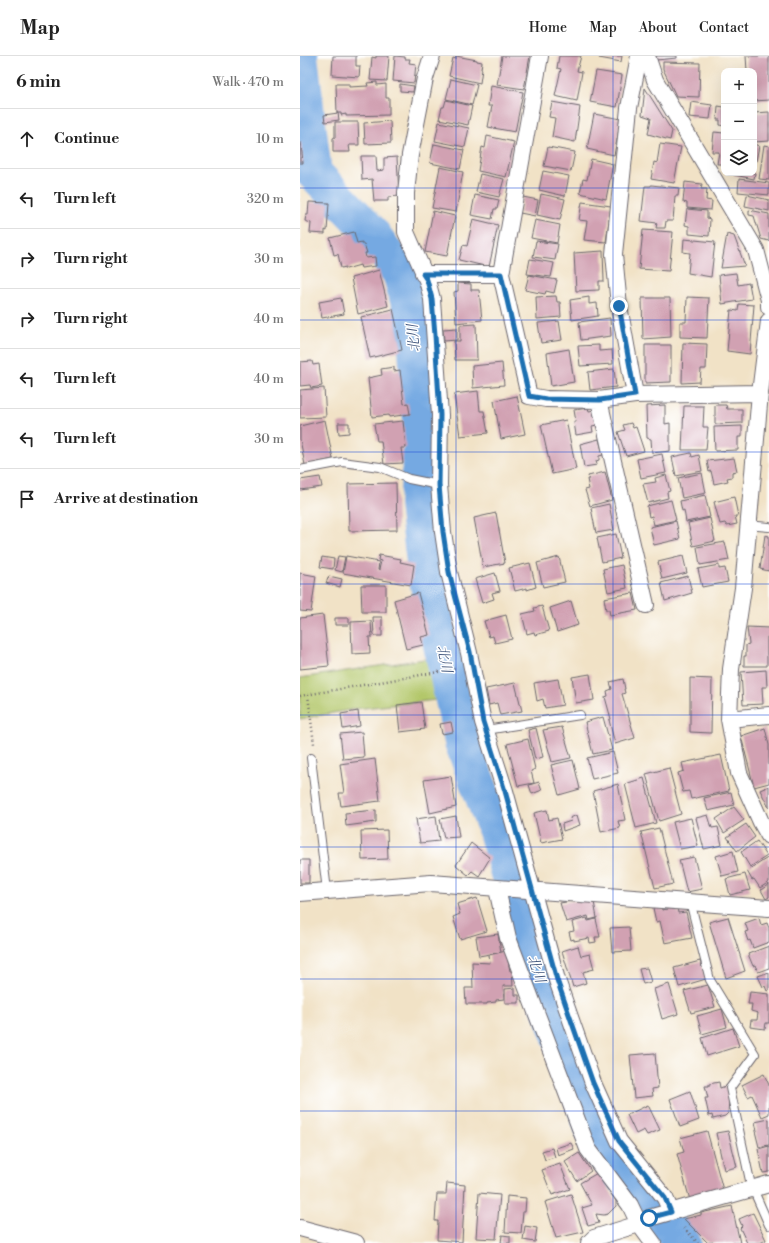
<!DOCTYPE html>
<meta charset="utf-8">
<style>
body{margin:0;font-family:"Libre Bodoni","Noto Serif JP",serif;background:#f2f2f2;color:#222}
.controls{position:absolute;right:12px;top:12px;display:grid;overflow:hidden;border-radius:8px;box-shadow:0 4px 16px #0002}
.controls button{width:36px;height:36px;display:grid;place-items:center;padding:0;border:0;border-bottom:1px solid #e0e0e0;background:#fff;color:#222;font:20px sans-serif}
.stop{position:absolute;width:12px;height:12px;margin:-9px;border:3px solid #1f6fb2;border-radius:50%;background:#fff}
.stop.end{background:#1f6fb2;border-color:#fff;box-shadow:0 1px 4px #0008}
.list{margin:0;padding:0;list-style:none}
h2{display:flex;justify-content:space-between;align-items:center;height:52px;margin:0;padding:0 16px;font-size:17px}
h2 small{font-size:13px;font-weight:400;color:#767676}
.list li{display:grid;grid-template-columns:26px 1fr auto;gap:12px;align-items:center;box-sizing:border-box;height:60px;padding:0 16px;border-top:1px solid #e0e0e0}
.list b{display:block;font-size:15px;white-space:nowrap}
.list em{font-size:13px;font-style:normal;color:#767676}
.icon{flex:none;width:22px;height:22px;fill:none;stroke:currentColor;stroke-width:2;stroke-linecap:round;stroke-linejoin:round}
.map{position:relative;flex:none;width:469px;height:1187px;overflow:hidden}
header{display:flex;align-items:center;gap:24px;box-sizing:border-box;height:56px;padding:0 20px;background:#fff;border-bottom:1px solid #e0e0e0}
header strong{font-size:19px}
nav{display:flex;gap:22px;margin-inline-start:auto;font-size:14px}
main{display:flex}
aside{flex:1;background:#fff}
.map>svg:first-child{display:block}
.green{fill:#b3c76b;stroke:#6a7453}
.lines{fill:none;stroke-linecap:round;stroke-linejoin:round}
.river{stroke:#74a9e2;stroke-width:36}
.building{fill:#d1a1b2}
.service-casing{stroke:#6a656c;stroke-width:10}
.minor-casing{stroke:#6a656c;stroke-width:18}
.path{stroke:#6a656c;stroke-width:2.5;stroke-dasharray:1 3;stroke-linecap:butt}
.service{stroke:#fff;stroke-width:8}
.minor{stroke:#fff;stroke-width:16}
.route{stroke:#1f6fb2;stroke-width:5}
.grid{fill:none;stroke:#1d4ed8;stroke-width:1;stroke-opacity:0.55}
.labels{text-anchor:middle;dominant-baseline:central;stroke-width:3;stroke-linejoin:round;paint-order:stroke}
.water-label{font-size:14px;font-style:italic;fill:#43587e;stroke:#fff}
</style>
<header>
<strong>Map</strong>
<nav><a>Home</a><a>Map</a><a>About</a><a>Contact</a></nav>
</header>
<main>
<aside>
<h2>6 min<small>Walk · 470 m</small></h2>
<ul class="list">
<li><svg class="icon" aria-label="ahead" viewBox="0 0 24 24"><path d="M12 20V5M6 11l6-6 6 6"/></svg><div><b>Continue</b></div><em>10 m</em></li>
<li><svg class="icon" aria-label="left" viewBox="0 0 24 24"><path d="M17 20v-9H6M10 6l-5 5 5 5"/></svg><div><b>Turn left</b></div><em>320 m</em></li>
<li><svg class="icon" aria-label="right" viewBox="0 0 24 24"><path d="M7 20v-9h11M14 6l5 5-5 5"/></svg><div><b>Turn right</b></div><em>30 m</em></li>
<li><svg class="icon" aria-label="right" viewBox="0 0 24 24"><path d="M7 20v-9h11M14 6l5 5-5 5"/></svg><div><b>Turn right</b></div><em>40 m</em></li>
<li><svg class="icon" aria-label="left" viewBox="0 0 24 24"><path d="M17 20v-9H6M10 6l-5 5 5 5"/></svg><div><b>Turn left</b></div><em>40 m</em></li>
<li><svg class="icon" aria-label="left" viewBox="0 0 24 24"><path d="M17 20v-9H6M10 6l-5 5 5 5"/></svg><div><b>Turn left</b></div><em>30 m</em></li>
<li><svg class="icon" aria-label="arrive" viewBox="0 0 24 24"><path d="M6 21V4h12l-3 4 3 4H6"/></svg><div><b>Arrive at destination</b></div></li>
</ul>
</aside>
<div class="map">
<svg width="469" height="1187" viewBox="0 0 469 1187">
<rect width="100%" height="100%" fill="#fff"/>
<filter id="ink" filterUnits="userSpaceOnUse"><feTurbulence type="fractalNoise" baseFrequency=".025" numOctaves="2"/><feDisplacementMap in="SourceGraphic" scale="8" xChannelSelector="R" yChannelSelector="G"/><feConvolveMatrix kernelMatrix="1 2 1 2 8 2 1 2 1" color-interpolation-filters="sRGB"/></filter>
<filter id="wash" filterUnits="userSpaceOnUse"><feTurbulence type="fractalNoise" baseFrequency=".012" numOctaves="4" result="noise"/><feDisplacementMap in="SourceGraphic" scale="16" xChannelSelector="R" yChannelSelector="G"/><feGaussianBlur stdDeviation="0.9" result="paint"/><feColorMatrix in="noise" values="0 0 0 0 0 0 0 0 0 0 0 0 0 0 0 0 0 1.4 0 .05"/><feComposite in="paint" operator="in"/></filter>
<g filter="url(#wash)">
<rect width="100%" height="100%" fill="#f1e2c6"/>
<path class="green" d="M131 602 136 644 55 653 0 663V622Z"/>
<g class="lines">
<path class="river" d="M0 0 14 117 71 176 100 217 114 265 122 380 117 448 125 515 162 686 196 775 236 915 300 1094 383 1187"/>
</g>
<g id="blocks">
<path class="building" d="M33 0H56V10H60L59 21 32 19Z
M76 0H89L87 25 70 24 72 1 76 2Z
M95 0 105 1V3H110L109 7 116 8 114 27 93 25Z
M156 0 177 4V5L182 6 181 13H182L180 27 149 20 153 2 156 3Z
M202 0H230L224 33 197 29Z
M259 0H281L277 15 282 16 277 45 255 40 261 13 257 12Z
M300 0H322L321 6 299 2Z
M355 0H377V2L356 4Z
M446 0H469V44L454 45V15H447Z
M363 6 400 7 399 41 376 40 363 13Z
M296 15 322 19 317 51 290 46Z
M151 23 177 29 172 49 146 43Z
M77 26V29L86 28V42H89V59L46 60V58L41 59V57H37L36 28H49V31L68 30 67 27Z
M100 28 114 30 113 36 100 35Z
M191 30 223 36 215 76 188 71 192 50H188Z
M345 32 372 75 370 84 348 78 351 62 342 59Z
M146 44 172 50 168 69 139 63 142 51H144Z
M252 46 280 51 275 86 252 81 255 62 249 61Z
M391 46 412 49 410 63 389 61Z
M418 50 424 51V70L420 69V64H417Z
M469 56V85L454 86V57Z
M38 57 39 64 25 66 24 59Z
M294 58 321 63 314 99 287 93Z
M90 65 91 87 65 88 64 67Z
M35 66H58L59 89H49L50 96H33V82L35 81Z
M139 66 169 72 165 91 135 85Z
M414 76 424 77V108H417L419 96H412Z
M187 80 214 86 206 121 178 115 182 91 185 92Z
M0 87H1L3 107H0Z
M134 88 164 94 160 113 130 107Z
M360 88 381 91 374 127 351 123 354 106 357 107Z
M454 88 459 90 456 105H454Z
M464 89 469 90V124L459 123Z
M248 91 275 96 271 115 244 110Z
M61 100H76L77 115 84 114V102L97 101 99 140 88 141V145H74L72 123 62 124Z
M291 103 313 108 306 143 280 137 283 123 287 124Z
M140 111 163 116 156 156 132 152Z
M243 115 269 120 265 140 239 134Z
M435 117H455L454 123 434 119Z
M180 118 204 123 199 141 176 136Z
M439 123 469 127V139L438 136Z
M385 126 402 128 401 133H407L406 144 412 145 411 154 387 152V147L383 146Z
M351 129 379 132 378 140H375L373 165H366L365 172H356L357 167 341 165 345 130H351Z
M241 138 265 143 260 164 237 159Z
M175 139 199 144 197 153H194L192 163 171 159Z
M447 139 469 144V155L445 150Z
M223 141 238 144 235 160 220 157Z
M9 146 29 147 27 175 25 174V178L10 177 11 167 5 165 6 159H8Z
M282 146 311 150 306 186 284 184 287 165 279 164Z
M387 153 407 155V162L410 163 409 180 389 178V170L385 169Z
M449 154 469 158V185L461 183 454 160 449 159Z
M133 155 155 160 147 200 125 196Z
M173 163 198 169 189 211 159 204 163 189 167 190Z
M235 164 260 169 257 187 231 182Z
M343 174 373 176 369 215 339 213Z
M54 176 57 187 62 186V188H64L67 197H65L66 202 75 201 76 210 61 212 60 209 46 213V211L41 212 38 198 34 199 30 182Z
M427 178 434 180 445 210 421 212Z
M384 183 415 186 411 221 388 217 390 197 383 196Z
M236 185 258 188 255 204 233 201Z
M303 195 304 225H299V234L276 235 274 197Z
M230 203 254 207 251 221 227 218Z
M79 214 88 250 58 258 51 222Z
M436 217 438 229 449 227 452 243 422 248 419 219Z
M229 219 257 224 254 237 246 235 245 238 225 234Z
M158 227 171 228V234H179L182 264 156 267 154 236 158 235Z
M256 240 257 246H260L261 261 237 263 236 241Z
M289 241V248L297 247 298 260 272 264 270 244Z
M387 241 409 242 407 282 380 281V266H386Z
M41 242 44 258 22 262 19 246Z
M342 242H370L371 281 343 283Z
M439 248 454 249 450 298 427 295 431 254 438 255Z
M93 253 102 294 70 302 61 261Z
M310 262 311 280 281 284 279 266Z
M259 265 262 284 241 287 238 267Z
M176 268 177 304H155L154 285H160V269Z
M157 272V284L144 285 143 273Z
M383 287 407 288 406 313H401L400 326 382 327Z
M299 289V295L312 294 313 308 280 310 278 290Z
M345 289H371V326L345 327Z
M269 293 274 326 251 330 247 297Z
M12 305 13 309 19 308 22 330 11 332 10 329 0 330V306Z
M202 307 204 329 173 332 172 310Z
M94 311V315L100 314 104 348 108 347 110 358 89 361V359L72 361 68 322 82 319 81 313Z
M314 313 316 331 290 334 288 316Z
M24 332 26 361 0 362V334Z
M178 335 180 355H184L188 377 160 380 154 338Z
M217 340 225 378 201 383 194 345Z
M365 349V368L370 367V395L352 397 351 383 347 382 346 350Z
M415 349H426L427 353H442V367L415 368Z
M384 350H404L403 371H408L406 394H382Z
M288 352 289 355 294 354 297 369 292 370 293 376 276 379 274 366H276L274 354Z
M25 364 33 403 5 409 0 383V370Z
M266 364 276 413 252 418 241 369Z
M103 365 106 392H101L103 407 84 408 81 385H77L74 368Z
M38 367H49V377L39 378Z
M331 367 333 372 336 371 344 395 326 400 318 376 325 374 323 369Z
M442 370V381H438V394L415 395 414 371Z
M299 383 303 399 299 400V404L296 405 297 409 284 411 280 388Z
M391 397 392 401 399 399 402 415 376 420 372 401Z
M362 398 366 417 341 422 337 403Z
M434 402 437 415 432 416V421L427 422 428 425 414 428 411 415 409 416 407 405Z
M305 416 312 444 290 450 285 434 289 433 287 423H289L288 420Z
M402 417 406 437 382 442 378 422Z
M366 419 370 435 367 436 368 442 348 447 343 428 356 426 355 422Z
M20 421 22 431 0 434V424Z
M96 427 97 474 49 475 48 428Z
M405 439 410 461 386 466 384 454 382 455 380 445Z
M434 441 438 460H435L437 468 427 470 425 467 420 468 414 446Z
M371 444 376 464 354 469 352 460 349 461 347 450Z
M309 448 314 474 296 477 291 452Z
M196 457 205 507 183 511 174 462Z
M410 462 415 485 393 490 388 467Z
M376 465 380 483 354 489 350 471Z
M316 478 321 502 302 506 297 482Z
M465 479 469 480V515L460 513Z
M425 486 429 504 400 509 397 491Z
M79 499 101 503 100 506 114 509 111 529 43 517 46 500 79 506 78 514H79L81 505 78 504Z
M38 500 45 501 42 516 35 514Z
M383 500 387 517 362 523 358 506Z
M22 501 34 503 33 513 20 511Z
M259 501 265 526 243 531 237 507Z
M230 507 236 531 227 534V532L215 535 209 512Z
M322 509 327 532 308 536 303 513Z
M419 509V513L425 512 428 526 402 531 398 513Z
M0 517 16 520 11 556 0 555Z
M195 517 200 535 192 537 194 543 182 547 175 523Z
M29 520 42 523 40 531 26 527Z
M388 520 392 537 365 545 361 527Z
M61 529H86V556H62Z
M118 537 129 579 121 581 123 589 106 593 94 544Z
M333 537 337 554 310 559 309 554H306L304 542Z
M271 545 278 569 257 576 250 552Z
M242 550 249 575 235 579 234 576 227 578 222 558 235 555 234 552Z
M23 559 29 610 0 613V562Z
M206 559 212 583 195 587 193 580 189 581 184 565Z
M73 561H82V580H74Z
M35 562H49V569H35Z
M71 565 72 581H69L70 597 52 598 51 566Z
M447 571 469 572V581H467V610H444V600H446V589L449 588Z
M466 614 467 631H462L463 648 443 649 441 616Z
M290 618 294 644 276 647 272 621Z
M390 622 412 623 411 677 390 676Z
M258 623 263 649 245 652 243 643 237 645 234 627Z
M323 623 325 633H324L325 637 322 638 335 682 315 688 309 664 311 663 305 641 308 640 307 635 312 633 310 626Z
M215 627 222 655 200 659 197 647 189 649 186 633Z
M121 646 125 673 100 676 97 649Z
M58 655 60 670 43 673 41 658Z
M303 661 312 694 293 698 285 666Z
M151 666 153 676 142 678 140 668Z
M262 671 271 702 252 706 243 674Z
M236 672 243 701 235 703 228 674Z
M465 672 469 689V727L454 731 441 680Z
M62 676 64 701 43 703 40 678Z
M228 683 235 713 231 715 234 727 218 730 207 688Z
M313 696 318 717 292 723 287 702Z
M421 699 429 735 391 743 389 735 383 736 378 717 384 715 382 707Z
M75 703 80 745 41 750 39 737H44L40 708Z
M273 704 280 733 259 739 251 709Z
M369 712 381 758 359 765 346 718Z
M151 720 156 751 130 757 124 724Z
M344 722 356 767 336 772 325 728Z
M239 726 242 734 232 738 229 729Z
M318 728 325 764 318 765 320 772 301 776 293 735Z
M469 730V752L460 734Z
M431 736 434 749 408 755 404 742Z
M434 751 444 764 424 777 416 763Z
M76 754V766L46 770 45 757Z
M247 754 249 764 257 762 262 783 241 787 234 757Z
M277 759 280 769 263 775 262 768 271 765 270 762Z
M408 759 412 772 418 771 422 789 404 793 396 762Z
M136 760 139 785 120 787 116 763Z
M156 760 159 781 144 782 140 763Z
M391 762 398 790 380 793 373 766Z
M446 768 455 781 437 795 427 781Z
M359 772 373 828 355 832 341 776Z
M87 774 88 803 62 804 61 775Z
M457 785 467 800 450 811 441 796Z
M171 787 190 802 179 820 172 815 168 819 156 809Z
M433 795 438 816 422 820 416 800Z
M394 801 402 833 387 836 379 804Z
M469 801V826L460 832 454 823 452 824 447 815Z
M0 804H9V827H0Z
M445 818 450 834 430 839 426 823Z
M469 828V841L466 843 461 834Z
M177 842 187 875 160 883 153 861 160 858 157 848Z
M290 844 294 846 297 862 289 864 288 860 266 866 260 847 272 845Z
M361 850 362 854 377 851 378 857 386 856 392 882 365 887 360 865 356 866 353 852Z
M428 861 445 915 426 922 409 866Z
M287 862 288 865 296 863 300 881H295L296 886 290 887 289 882 274 885V883L271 884 269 876 274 875 272 866Z
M459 862 461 869 467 867 469 872V886L453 892 450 884 448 885 445 876 448 875 445 867Z
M329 871 331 895 312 896 310 872Z
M198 878 201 896 179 900 176 881Z
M278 890 281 900 290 898 294 913 283 916 286 927 273 931 262 895Z
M469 890V912L458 916 455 909 453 910 448 898Z
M206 895 210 915H212L213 930H203L204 943 196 944V946L187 947V948H166L165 932H173L172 906 190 907 189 899Z
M400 905 406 923 379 931 374 912Z
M347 912 351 926 343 928 339 913Z
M469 916V934L467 935 465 930 463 931 458 920Z
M369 928 378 958 362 963 354 933Z
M408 929 415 951 391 957 384 935Z
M215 932V939H219V947H205V933Z
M450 936 469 938V967H466L465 973 450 971 451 964H457L458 957 451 955 452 948H448Z
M422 953 427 971 402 978 397 960Z
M433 972 439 990 407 1000 402 982Z
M355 997 358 1032 352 1033 353 1040 334 1042 330 999Z
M464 1018 469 1029V1058L462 1061 452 1039 448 1041 442 1029Z
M419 1026 420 1032 426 1030 429 1044 428 1057 425 1060 413 1063 412 1059 409 1060 405 1042H408L405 1030H409V1028Z
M390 1035 399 1064 380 1071 370 1043Z
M348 1049 360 1074 347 1079 344 1074 336 1078 327 1059Z
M469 1063V1089L459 1091 455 1075H457L455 1066Z
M407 1075 423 1134 390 1144 377 1098 384 1096 380 1082Z
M428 1075 437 1111 424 1114 416 1077Z
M271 1087 274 1093 258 1099 256 1092Z
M469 1090V1116L463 1117 458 1093Z
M252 1092 255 1101 245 1104 242 1095Z
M279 1097 291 1115 277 1125 265 1106Z
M260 1108 270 1133 252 1139 242 1114Z
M299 1116 316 1145V1150L308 1158 304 1159 296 1158 299 1167 288 1170 282 1152 292 1149 280 1127Z
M147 1127 165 1129 162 1186 137 1184 138 1165H135L137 1138H146Z
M179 1137 200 1139 196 1183 176 1182Z
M271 1138 283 1176 256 1182 245 1146Z
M207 1140 226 1142 225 1156H223L221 1177 205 1176Z
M432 1150 440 1187H413V1186L408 1187 384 1163 401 1159V1157Z
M453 1157 466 1184 460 1187H447L440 1172 442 1170 439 1163Z
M225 1170 237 1172 235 1186 223 1184Z
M202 1179 210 1180V1187H201Z"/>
</g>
</g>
<g filter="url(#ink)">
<use href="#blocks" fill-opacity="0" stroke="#6a656c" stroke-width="1"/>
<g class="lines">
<defs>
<path id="service" d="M0 414 42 406 80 411 109 423 139 429
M447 469 469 471
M186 674 280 659
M11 702 27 835
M390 845 410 924 455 998 430 1032 452 1134
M453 1133 469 1169"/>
<path id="minor" d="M132 0 125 22 110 99 106 137V176L127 224 132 243 140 359 139 429 143 476 149 516 169 597 183 666 205 735 257 924 293 1027 319 1085 365 1142 371 1156
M240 0 201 218 229 340 246 343 299 344 335 339 460 337
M347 0 355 24 456 194 469 244V251
M123 218H201
M469 265 460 337 443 532 431 613 429 663 439 717 461 766 469 780
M335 339 319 250 314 198 329 52 339 0
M299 344 346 549
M429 663 469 659
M197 833 208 882 288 1093 330 1149 339 1168 353 1187
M0 837 131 827 469 852
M0 1172 56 1187
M289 1187 294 1182 339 1168 349 1162 469 1128"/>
</defs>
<use href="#service" class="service-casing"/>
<use href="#minor" class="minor-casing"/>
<path class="path" d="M8 639 14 688
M0 640 155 613
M384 1172 398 1187"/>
<use href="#service" class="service"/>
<use href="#minor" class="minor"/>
</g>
</g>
<g class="lines" filter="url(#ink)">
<path class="route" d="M319 250 335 339 300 344 246 343 229 340 201 218H123L127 224 132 243 135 279 140 359 139 429 143 476 149 516 170 596 183 666 205 735 257 924 293 1027 319 1085 365 1142 371 1156 349 1162"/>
</g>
<path class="grid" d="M156 0V1187M313 0V1187M0 132H469M0 264H469M0 396H469M0 528H469M0 659H469M0 791H469M0 923H469M0 1055H469"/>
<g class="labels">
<g class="water-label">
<text transform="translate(114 282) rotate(-95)">北川</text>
<text transform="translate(144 603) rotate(78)">北川</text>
<text transform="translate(236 913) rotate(72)">北川</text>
</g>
</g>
</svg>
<div class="controls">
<button>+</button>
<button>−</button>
<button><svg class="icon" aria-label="layers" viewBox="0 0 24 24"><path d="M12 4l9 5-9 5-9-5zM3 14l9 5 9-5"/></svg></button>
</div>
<div class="stop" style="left:349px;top:1162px"></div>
<div class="stop end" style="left:319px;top:250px"></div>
</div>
</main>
